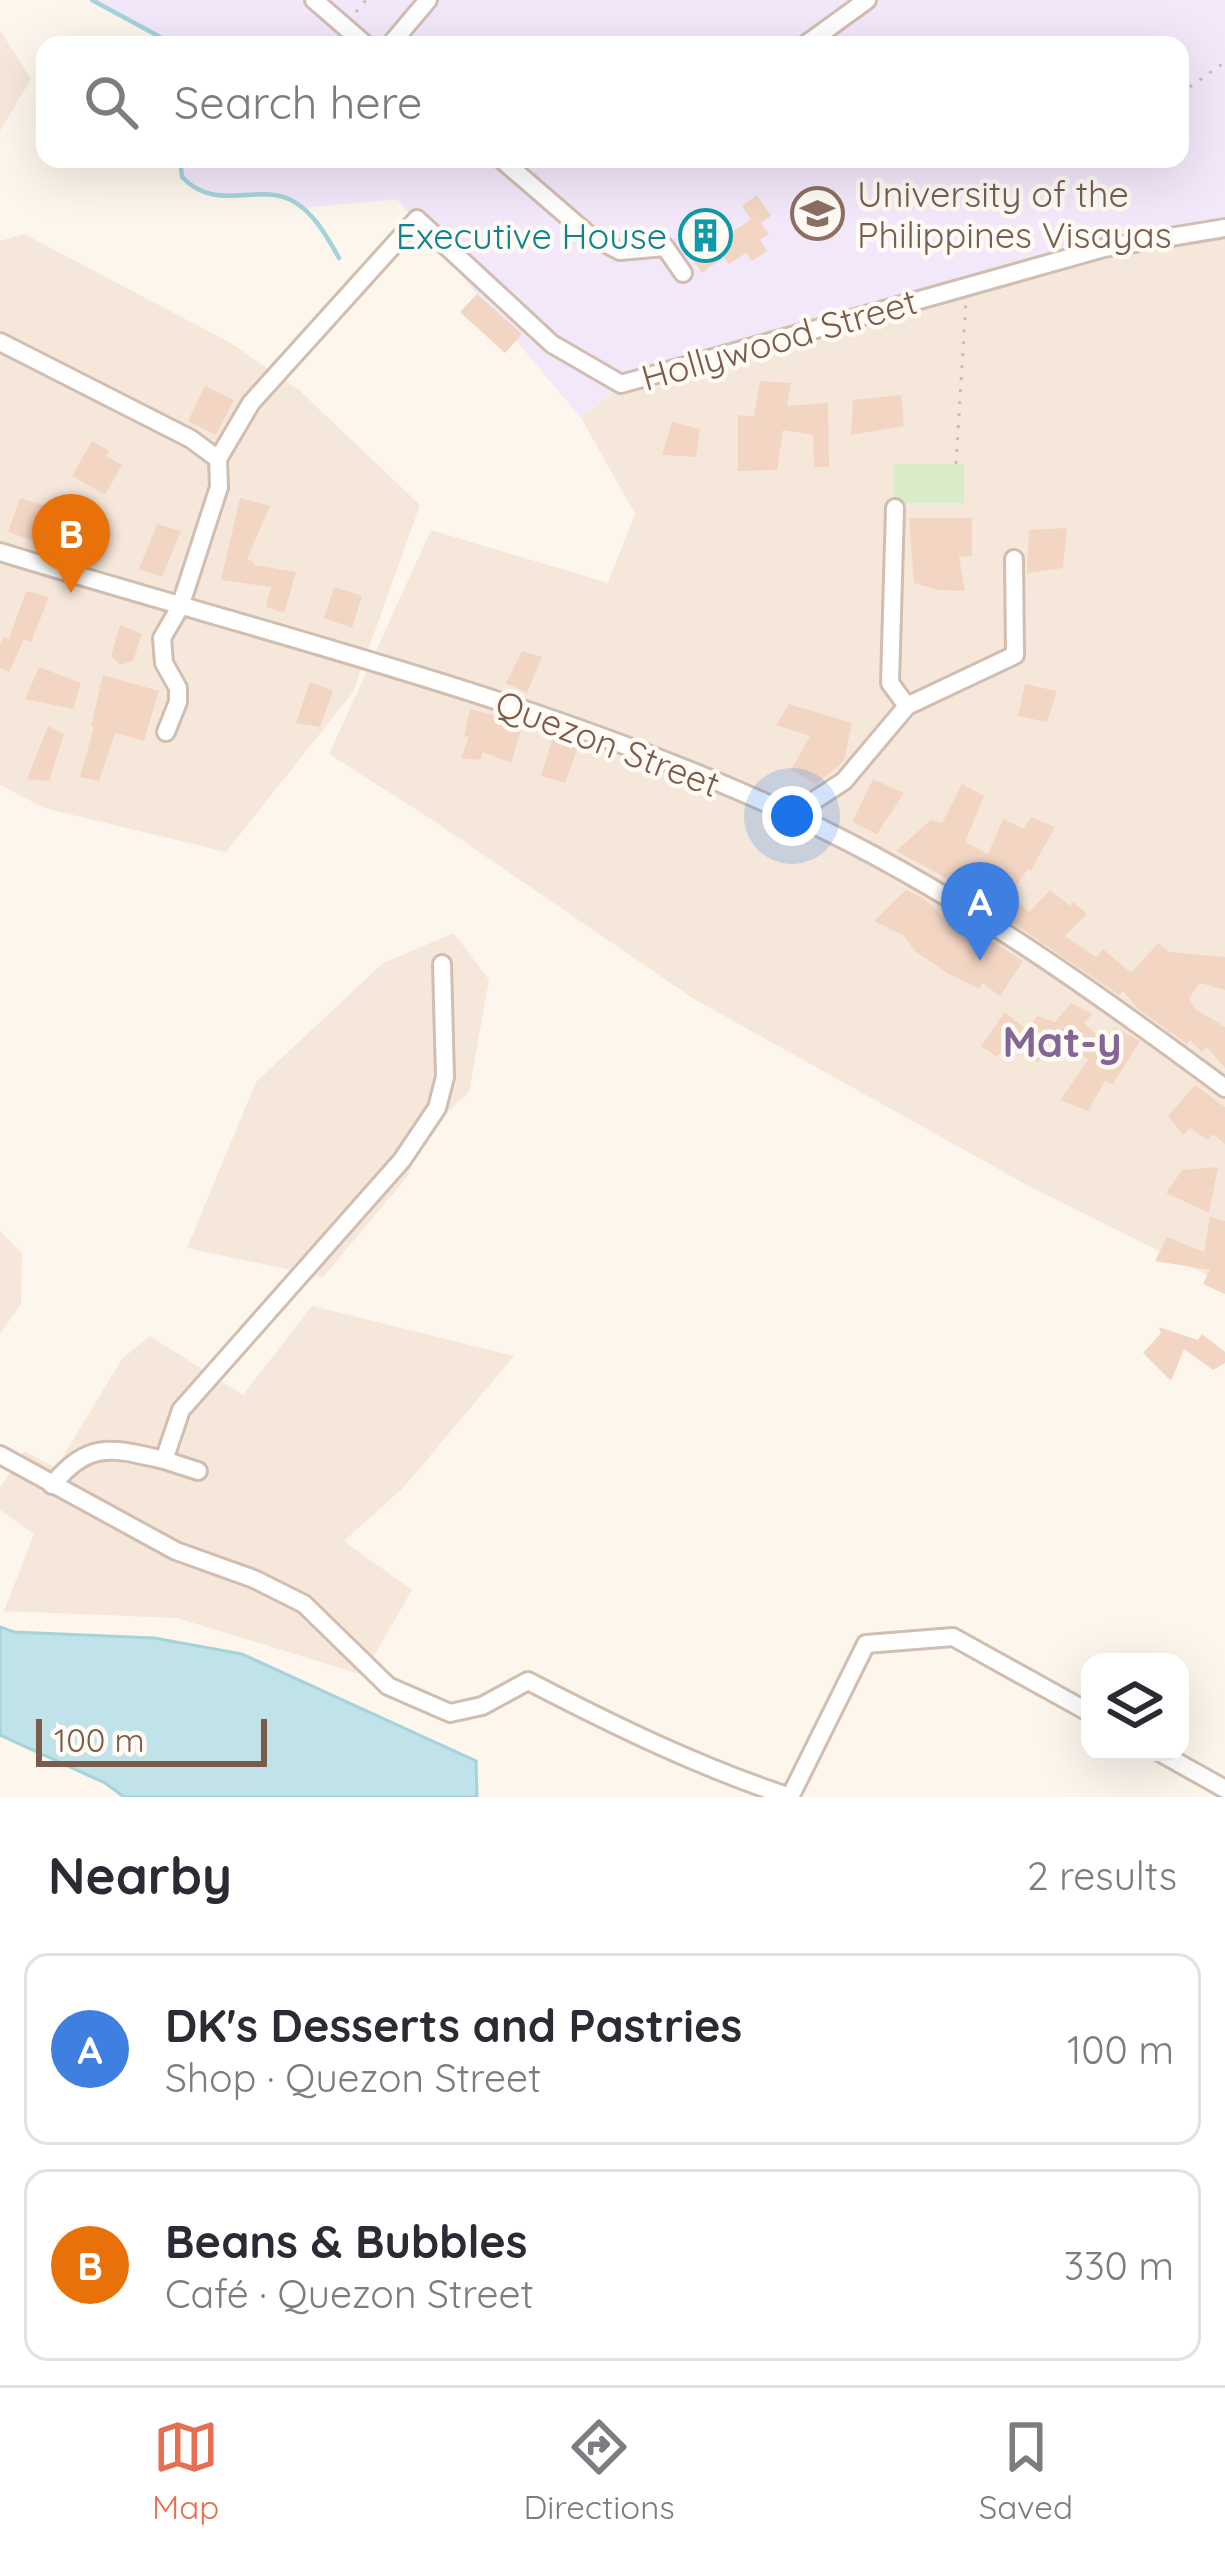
<!DOCTYPE html>
<meta charset="utf-8">
<style>
body{margin:0;font-family:Quicksand,sans-serif;background:#f2f2f3;color:#2b2b33}
.controls{position:absolute;right:36px;bottom:36px;display:grid;overflow:hidden;border-radius:24px;box-shadow:0 12px 48px #0002}
.controls button{width:108px;height:108px;display:grid;place-items:center;padding:0;border:0;border-bottom:3px solid #e1e1e2;background:#fff;color:#2b2b33;font:60px sans-serif}
.scale{position:absolute;left:36px;bottom:30px;width:231px;box-sizing:border-box;padding-left:12px;border:6px solid #7a5c4d;border-top:0;font-size:33px;line-height:42px;white-space:nowrap;color:#7a5c4d;-webkit-text-stroke:9px #fffaf3;paint-order:stroke}
.you{position:absolute;left:792px;top:816px;width:42px;height:42px;margin:-30px;border:9px solid #fff;border-radius:50%;background:#1a73e8;box-shadow:0 0 0 18px #1a73e833}
.badge{display:grid;place-items:center;width:78px;height:78px;border-radius:50%;background:#e76f51;color:#fff;font-size:39px;font-weight:700}
.pin{position:absolute;translate:-50% -99px;filter:drop-shadow(0 3px 6px #0008)}
.pin::after{content:'';position:absolute;top:63px;width:42px;height:36px;background:inherit;clip-path:polygon(0 0,100% 0,50% 100%)}
.list{margin:0;padding:0;list-style:none}
h2{display:flex;justify-content:space-between;align-items:center;height:156px;margin:0;padding:0 48px;font-size:51px}
h2 small{font-size:39px;font-weight:400;color:#7c7c81}
.list li{display:grid;grid-template-columns:78px 1fr auto;gap:36px;align-items:center;box-sizing:border-box;height:192px;margin:0 24px 24px;padding:0 24px;border:3px solid #e1e1e2;border-radius:24px}
.list b{display:block;font-size:45px;white-space:nowrap}
.list p{margin:0;font-size:39px;white-space:nowrap;color:#7c7c81}
.list em{font-size:39px;font-style:normal;color:#7c7c81}
.icon{flex:none;width:66px;height:66px;fill:none;stroke:currentColor;stroke-width:2;stroke-linecap:round;stroke-linejoin:round}
.map{position:relative;flex:none;width:1225px;height:1797px;overflow:hidden}
.search{position:absolute;background:#fff;box-shadow:0 12px 48px #0002;left:36px;right:36px;top:36px;height:132px;display:flex;align-items:center;gap:30px;box-sizing:border-box;padding:0 42px;border-radius:24px;color:#7c7c81;font-size:45px}
.sheet{height:588px;background:#fff}
nav{display:flex;justify-content:space-around;align-items:center;box-sizing:border-box;height:168px;border-top:3px solid #e1e1e2;background:#fff;font-size:33px;color:#7c7c81}
nav a{display:grid;justify-items:center;gap:6px}
nav .on{color:#e76f51}
.map>svg:first-child{display:block}
.residential{fill:#f5e8da}
.education{fill:#f3e8fa}
.green{fill:#d8ecc9}
.water{fill:#bfe3e8;stroke:#a5d3da;stroke-width:3}
.lines{fill:none;stroke-linecap:round;stroke-linejoin:round}
.stream{stroke:#a5d3da;stroke-width:4.5}
.building{fill:#f3d5c3}
.minor-casing{stroke:#d1beb0;stroke-width:22}
.path{stroke:#d9b8a5;stroke-width:3;stroke-dasharray:3 9;stroke-linecap:butt}
.minor{stroke:#fff;stroke-width:16}
.labels{text-anchor:middle;dominant-baseline:central;stroke-width:9;stroke-linejoin:round;paint-order:stroke}
.education-label{font-size:36px;fill:#785e54;stroke:#fffaf3;text-anchor:start}
.culture-label{font-size:36px;fill:#0d838f;stroke:#fffaf3;text-anchor:end}
.street-label{font-size:36px;fill:#7a5c4d;stroke:#fffaf3}
.quarter-label{font-size:42px;font-weight:bold;fill:#846695;stroke:#fffaf3}
</style>
<div class="map">
<svg width="1225" height="1797" viewBox="0 0 1225 1797">
<rect width="100%" height="100%" fill="#fdf6ec"/>
<path class="residential" d="M0 30 31 79 0 131Z
M1225 228V1284L1034 1189 694 999 431 819 329 754 431 530 608 583 635 514 581 418 622 385 999 277Z
M24 234 229 342 299 390 420 505 353 692 226 852 44 808 0 785V241Z
M454 933 489 980 469 1092 420 1137 408 1176 323 1277 187 1248 256 1082 383 963Z
M0 1231 22 1253 21 1304 0 1334Z
M312 1306 514 1356 403 1488 344 1541 412 1590 363 1675 177 1618 4 1611 34 1534 0 1510V1487L24 1451 56 1468 122 1359 150 1336 243 1395Z"/>
<path class="education" d="M92 0H1225V228L1104 244 622 384 581 418 397 199 303 208 286 197 211 195 182 177 180 159H1180V45H175Z"/>
<path class="green" d="M894 464H964V503H894Z"/>
<path class="water" d="M0 1627 14 1632 154 1638 242 1654 476 1761 477 1797H124L105 1783 0 1735Z"/>
<g class="lines">
<path class="stream" d="M92 0 175 45
M180 159 182 177C216 213 257 183 291 200 313 211 328 238 339 258"/>
</g>
<path class="building" d="M757 195 771 216 761 223 769 234 760 240 767 251 752 261 746 253 729 264 724 257 702 273 681 243 711 222 722 239 751 219 742 206Z
M477 294 522 334 505 353 460 312Z
M760 381 791 383 787 406 828 403 829 467H814L813 435 783 430 777 470 738 471V415L754 417Z
M205 386 234 400 216 435 188 421Z
M901 395 904 426 851 435 853 400Z
M672 422 700 429 696 457 662 455Z
M92 441 109 451 106 456 122 465 105 495 72 476Z
M20 498 43 505 31 540 8 532Z
M240 498 270 506 247 559 254 562V565L296 572 284 613 266 607 271 587 221 580Z
M909 518H972V556L959 557 965 591 939 590 914 583Z
M157 524 181 531 162 577 139 569Z
M1067 528 1063 568 1027 573 1029 530Z
M334 587 362 596 352 628 324 618Z
M26 591 49 597 31 642 24 639 9 672 0 668V645L4 637 9 639Z
M120 625 142 634 133 661 120 665 111 656Z
M522 651 542 657 527 693 506 683Z
M39 667 81 683 73 709 25 699Z
M103 675 159 691 144 741 115 733 99 781 80 777 94 727 91 726Z
M310 682 333 691 320 727 296 723Z
M1025 684 1057 691 1047 722 1018 716Z
M789 704 852 723 844 761 816 784 791 770 810 736 776 725Z
M470 709 523 723 511 763 483 752 480 760 461 758 469 736 464 737Z
M48 726 64 734 49 781 27 779Z
M553 737 578 747 565 783 541 776Z
M873 779 904 793 877 834 852 822Z
M962 784 984 796 965 842 988 854 1003 819 1024 829 1031 817 1055 827 1031 870 1028 869 1009 895 1029 912 1050 890 1070 906 1073 902 1087 914 1065 936 1096 957 1103 949 1131 973 1158 943 1170 952 1225 957V990L1200 983 1189 998 1195 1009 1225 1027V1068L1207 1047 1202 1052 1190 1040 1187 1044 1138 1009 1123 991 1119 995 1007 919 990 901 987 907 971 896 951 874 948 879 896 851 931 820 942 823Z
M906 890 923 898 946 919 975 930 1023 961 1000 996 982 983 980 989 949 974 915 951 904 936 874 921Z
M1071 1003 1092 1014 1084 1023 1104 1041 1115 1027 1140 1041 1113 1084 1105 1081 1088 1111 1060 1100 1088 1060 1056 1031 1038 1062 1009 1041 997 1057 981 1046 1005 1012 1027 1030 1037 1016 1055 1022Z
M1195 1085 1225 1107V1144L1213 1134 1208 1140 1190 1128 1183 1135 1168 1116Z
M1218 1167 1209 1213 1166 1193 1182 1170Z
M1210 1217 1225 1221V1294L1203 1284 1210 1270 1155 1261 1167 1237 1204 1252Z
M1159 1327 1198 1340 1202 1334 1225 1352V1363L1213 1370 1184 1349 1171 1381 1143 1353 1161 1333Z"/>
<g class="lines">
<defs>
<path id="minor" d="M314 0 366 45
M390 45 428 0
M805 45 867 0
M501 159 589 235 620 251 665 247 683 273
M0 342 191 439 218 459 219 487 180 607 162 638 164 663 178 688V702L166 732
M218 459 251 403 417 219 552 344 621 384 1104 248 1225 228
M0 552C266 634 541 698 795 816 949 887 1089 987 1225 1088
M907 706 1015 655 1014 559
M792 815 844 781 907 706 890 683 895 508
M0 1455 176 1551 254 1579 304 1604 388 1686 450 1713 482 1706 528 1681C613 1725 699 1767 790 1797
M164 1460 198 1471
M52 1485C90 1440 111 1448 164 1460L181 1410 402 1160 437 1108 445 1077 442 964
M1159 1752 1225 1789
M790 1797 866 1644 953 1637 1090 1713"/>
</defs>
<use href="#minor" class="minor-casing"/>
<path class="path" d="M356 12 366 0
M1180 94 1225 62
M956 464 966 301"/>
<use href="#minor" class="minor"/>
</g>
<defs>
<symbol id="university-ring" viewBox="-11 -11 22 22"><circle r="9.5" fill="#fffaf3" stroke="#8d6e63" stroke-width="1.5"/><path d="M0-5L7-2L0 1L-7-2ZM-4 1L0 2.5L4 1V4Q0 6-4 4Z" fill="#8d6e63"/></symbol>
<symbol id="building-ring" viewBox="-11 -11 22 22"><circle r="9.5" fill="#fffaf3" stroke="#0f9aa8" stroke-width="1.5"/><path d="M-4-6H4V6H1V3H-1V6H-4ZM-2.5-4.3h1.7v1.8h-1.7ZM.8-4.3h1.7v1.8H.8ZM-2.5-1h1.7V.8h-1.7ZM.8-1h1.7V.8H.8Z" fill="#0f9aa8"/></symbol>
</defs>
<g fill-rule="evenodd">
<use href="#university-ring" x="788" y="184" width="59" height="59"/>
<use href="#building-ring" x="676" y="206" width="59" height="59"/>
</g>
<g class="labels">
<g class="education-label">
<text x="857" y="193">University of the<tspan x="857" dy="41">Philippines Visayas</tspan></text>
</g>
<g class="culture-label">
<text x="667" y="235">Executive House</text>
</g>
<g class="street-label">
<text transform="translate(779 339) rotate(-16)">Hollywood Street</text>
<text transform="translate(608 743) rotate(21)">Quezon Street</text>
</g>
<g class="quarter-label">
<text x="1062" y="1041">Mat-y</text>
</g>
</g>
</svg>
<div class="controls">
<button><svg class="icon" aria-label="layers" viewBox="0 0 24 24"><path d="M12 4l9 5-9 5-9-5zM3 14l9 5 9-5"/></svg></button>
</div>
<div class="scale">100 m</div>
<div class="you"></div>
<div class="pin badge" style="left:980px;top:961px;background:#3f7fe0">A</div>
<div class="pin badge" style="left:71px;top:593px;background:#e8710a">B</div>
<div class="search"><svg class="icon" aria-label="search" viewBox="0 0 24 24"><circle cx="10" cy="10" r="6"/><path d="M15 15l6 6"/></svg>Search here</div>
</div>
<section class="sheet">
<h2>Nearby<small>2 results</small></h2>
<ul class="list">
<li><span class="badge" style="background:#3f7fe0">A</span><div><b>DK's Desserts and Pastries</b><p>Shop · Quezon Street</p></div><em>100 m</em></li>
<li><span class="badge" style="background:#e8710a">B</span><div><b>Beans &amp; Bubbles</b><p>Café · Quezon Street</p></div><em>330 m</em></li>
</ul>
</section>
<nav>
<a class="on"><svg class="icon" aria-label="map" viewBox="0 0 24 24"><path d="M3 6l6-2 6 2 6-2v14l-6 2-6-2-6 2zM9 4v14M15 6v14"/></svg>Map</a>
<a><svg class="icon" aria-label="directions" viewBox="0 0 24 24"><path d="M12 3l9 9-9 9-9-9zM9 14v-3h6M13 9l2 2-2 2"/></svg>Directions</a>
<a><svg class="icon" aria-label="saved" viewBox="0 0 24 24"><path d="M7 4h10v16l-5-4-5 4z"/></svg>Saved</a>
</nav>
